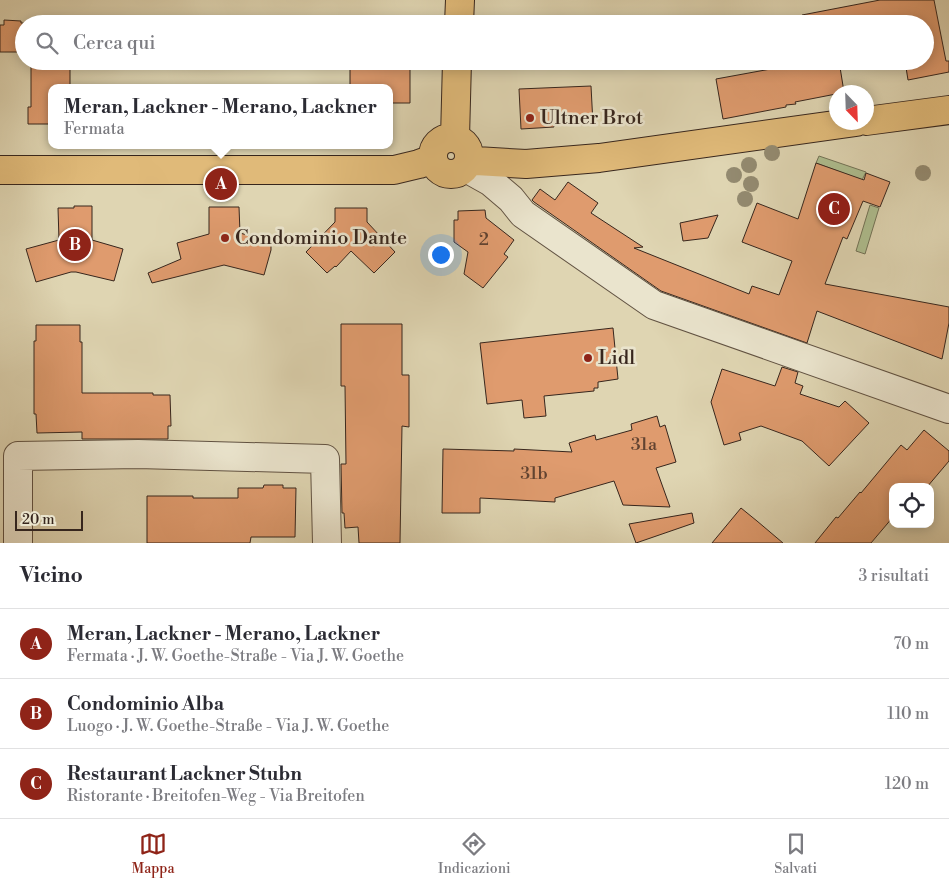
<!DOCTYPE html>
<html lang="it">
<meta charset="utf-8">
<style>
body{margin:0;font-family:"Libre Bodoni",serif;background:#f2f2f3;color:#2b2b33}
.controls{position:absolute;right:15px;bottom:15px;display:grid;overflow:hidden;border-radius:10px;box-shadow:0 2px 12px #0003}
.controls button{width:45px;height:45px;display:grid;place-items:center;padding:0;border:0;border-bottom:1px solid #e1e1e2;background:#fff;color:#2b2b33;font:25px sans-serif}
.compass{position:absolute;left:829px;top:85px;width:45px;height:45px;border-radius:50%;background:#fff;box-shadow:0 2px 12px #0003;rotate:157deg}
.scale{position:absolute;left:15px;bottom:12px;width:68px;box-sizing:border-box;padding-left:5px;border:2px solid #37261d;border-top:0;font-size:14px;line-height:18px;white-space:nowrap;color:#37261d;-webkit-text-stroke:4px #eae4cd;paint-order:stroke}
.you{position:absolute;left:440px;top:254px;width:18px;height:18px;margin:-12px;border:4px solid #fff;border-radius:50%;background:#1a73e8;box-shadow:0 0 0 8px #1a73e833}
.badge{display:grid;place-items:center;width:32px;height:32px;border-radius:50%;background:#8f2418;color:#fff;font-size:16px;font-weight:700}
.pin{position:absolute;translate:-50% -50%;border:2px solid #fff;box-shadow:0 1px 5px #0006}
.popup{position:absolute;left:48px;top:84px;width:345px;height:65px;box-sizing:border-box;display:grid;place-content:center;border-radius:10px;background:#fff;filter:drop-shadow(0 1px 4px #0005);font-size:16px;white-space:nowrap;color:#7c7c81}
.popup b{font-size:19px;color:#2b2b33}
.popup::after{content:'';position:absolute;left:50%;top:100%;margin-left:-10px;border:10px solid transparent;border-top-color:#fff}
.list{margin:0;padding:0;list-style:none}
h2{display:flex;justify-content:space-between;align-items:center;height:65px;margin:0;padding:0 20px;font-size:21px}
h2 small{font-size:16px;font-weight:400;color:#7c7c81}
.list li{display:grid;grid-template-columns:32px 1fr auto;gap:15px;align-items:center;box-sizing:border-box;height:70px;padding:0 20px;border-top:1px solid #e1e1e2}
.list b{display:block;font-size:19px;white-space:nowrap}
.list p{margin:0;font-size:16px;white-space:nowrap;color:#7c7c81}
.list em{font-size:16px;font-style:normal;color:#7c7c81}
.icon{flex:none;width:28px;height:28px;fill:none;stroke:currentColor;stroke-width:2;stroke-linecap:round;stroke-linejoin:round}
.map{position:relative;flex:none;width:949px;height:543px;overflow:hidden}
.search{position:absolute;background:#fff;box-shadow:0 2px 12px #0003;left:15px;right:15px;top:15px;height:55px;display:flex;align-items:center;gap:12px;box-sizing:border-box;padding:0 18px;border-radius:28px;color:#7c7c81;font-size:19px}
.sheet{height:275px;background:#fff}
nav{display:flex;justify-content:space-around;align-items:center;box-sizing:border-box;height:70px;border-top:1px solid #e1e1e2;background:#fff;font-size:14px;color:#7c7c81}
nav a{display:grid;justify-items:center;gap:2px}
nav .on{color:#8f2418}
.map>svg:first-child{display:block}
.green{fill:#aebe8f;stroke:#727256}
.building{fill:#df9b6e;stroke:#37261d}
.lines{fill:none;stroke-linecap:round;stroke-linejoin:round}
.minor-casing{stroke:#615242;stroke-width:30}
.major-casing{stroke:#37261d;stroke-width:30}
.minor{stroke:#eae4cd;stroke-width:28}
.major{stroke:#e0ba79;stroke-width:28}
.tree{fill:#938a70}
.poi-dot{fill:#8f2418;stroke:#eae4cd;stroke-width:2}
.labels{text-anchor:middle;dominant-baseline:central;stroke-width:5;stroke-linejoin:round;paint-order:stroke}
.number-label{font-size:18px;fill:#614331}
.poi-label{font-size:20px;fill:#37261d;stroke:#eae4cd;text-anchor:start}
</style>
<div class="map">
<svg width="949" height="543" viewBox="0 0 949 543">
<rect width="100%" height="100%" fill="#dfd5b2"/>
<filter id="stains"><feTurbulence type="fractalNoise" baseFrequency=".004" numOctaves="4"/><feColorMatrix values="0 0 0 0 .2 0 0 0 0 .09 0 0 0 0 .02 0 0 0 .5 -.17"/></filter>
<radialGradient id="worn" r=".72"><stop offset=".6" stop-color="#630" stop-opacity="0"/><stop offset="1" stop-color="#630" stop-opacity=".3"/></radialGradient>
<path class="green" d="M819 156 866 172 862 180 816 163Z
M870 205 879 208 865 254 856 251Z"/>
<path class="building" d="M880 0H934L946 61H949V72L908 80 905 61H925V24H803L802 15Z
M4 20 21 21V23H24V52H0V25H4Z
M31 61H69V66H70V86L69 88H52V124H28V107H31Z
M350 61H410V103H390V88H350Z
M798 61H839L844 92H836V94L795 102 796 104 786 105V107L723 119 716 79 798 64Z
M591 86 593 124 576 125 554 122V127L521 129 519 89Z
M816 163 864 180 866 173 890 182 880 207 863 201 847 239 843 237 825 284 949 307V323L942 359 817 311 807 343 661 291 534 202 532 200 540 189 555 200 568 182 598 203 591 213 643 247 634 248 749 294 752 286 779 295 792 261 742 242 757 203 798 219Z
M74 206H92V240L123 249 114 281 76 272H71L36 282 26 249 59 240 58 208H74Z
M209 207H239L240 233 271 242V250L264 275 224 265 152 283 148 273 181 259 177 243 209 234Z
M335 208H367V222L395 252 374 273 351 251 336 267 335 266 327 273 306 252 335 222Z
M485 210 486 218 514 240 504 254 508 257 483 288 464 274 468 252 454 242V220H458V211Z
M718 215 708 238 683 241 680 223Z
M341 324H402V375H409V427L402 426 400 543H359L358 527 345 528 344 513H342L341 464H346L345 386H341Z
M36 325H80V342H82V393H153V395H170L171 426H168V439H82V432L37 433 36 414H34V341H36Z
M613 328 618 379 598 382V388H594V391L544 396 546 416 524 418 522 400 487 404 480 343Z
M782 367 798 372 795 383 803 386 800 394 839 407 845 401 869 423 829 466 802 441 761 426 739 433 741 440 724 445 711 402 722 369 775 386Z
M657 416 660 427 665 425 676 462 656 468 670 507 623 505 614 481 555 498V502L480 498V513H442L443 449 514 451V449L572 452 569 443 595 435 596 440 632 430 631 424Z
M924 430 949 451V461L927 487H893V517L871 543H815L836 517 838 518 860 492 861 493 901 445 907 450Z
M264 485H283V488H296L295 537H251L250 543H147V496H193V498H238V488H263Z
M741 508 757 521 783 543H712Z
M692 513 694 523 636 543 629 524Z"/>
<g class="lines">
<defs>
<path id="minor" d="M466 168 491 182 511 199 523 214 654 305 949 409
M18 543V456L138 454 325 459 327 543"/>
<path id="major" d="M459 24 460 0
M866 121 949 110
M433 156a18 18 0 1 1 36 0a18 18 0 1 1-36 0Z
M455 138 457 61
M469 162 476 161 526 164 599 158 856 122
M0 170H394L419 164 433 159"/>
</defs>
<use href="#minor" class="minor-casing"/>
<use href="#major" class="major-casing"/>
<use href="#minor" class="minor"/>
<use href="#major" class="major"/>
</g>
<g class="tree">
<circle cx="772" cy="153" r="8"/>
<circle cx="749" cy="165" r="8"/>
<circle cx="923" cy="173" r="8"/>
<circle cx="734" cy="175" r="8"/>
<circle cx="751" cy="184" r="8"/>
<circle cx="745" cy="199" r="8"/>
</g>
<g class="poi-dot">
<circle cx="530" cy="118" r="5"/>
<circle cx="225" cy="238" r="5"/>
<circle cx="588" cy="358" r="5"/>
</g>
<g class="labels">
<g class="number-label">
<text x="484" y="239">2</text>
<text x="644" y="444">31a</text>
<text x="534" y="473">31b</text>
</g>
<g class="poi-label">
<text x="540" y="118">Ultner Brot</text>
<text x="235" y="238">Condominio Dante</text>
<text x="598" y="358">Lidl</text>
</g>
</g>
<rect width="100%" height="100%" filter="url(#stains)"/>
<rect width="100%" height="100%" fill="url(#worn)"/>
</svg>
<div class="controls">
<button><svg class="icon" aria-label="locate" viewBox="0 0 24 24"><circle cx="12" cy="12" r="6"/><path d="M12 2v4M12 18v4M2 12h4M18 12h4"/></svg></button>
</div>
<svg class="compass" viewBox="-18 -18 36 36"><path d="M0-13l5 13h-10z" fill="#e53935"/><path d="M0 13l5-13h-10z" fill="#7c7c81"/></svg>
<div class="scale">20 m</div>
<div class="you"></div>
<div class="pin badge" style="left:221px;top:184px">A</div>
<div class="popup"><b>Meran, Lackner - Merano, Lackner</b>Fermata</div>
<div class="pin badge" style="left:75px;top:245px">B</div>
<div class="pin badge" style="left:834px;top:209px">C</div>
<div class="search"><svg class="icon" aria-label="search" viewBox="0 0 24 24"><circle cx="10" cy="10" r="6"/><path d="M15 15l6 6"/></svg>Cerca qui</div>
</div>
<section class="sheet">
<h2>Vicino<small>3 risultati</small></h2>
<ul class="list">
<li><span class="badge">A</span><div><b>Meran, Lackner - Merano, Lackner</b><p>Fermata · J. W. Goethe-Straße - Via J. W. Goethe</p></div><em>70 m</em></li>
<li><span class="badge">B</span><div><b>Condominio Alba</b><p>Luogo · J. W. Goethe-Straße - Via J. W. Goethe</p></div><em>110 m</em></li>
<li><span class="badge">C</span><div><b>Restaurant Lackner Stubn</b><p>Ristorante · Breitofen-Weg - Via Breitofen</p></div><em>120 m</em></li>
</ul>
</section>
<nav>
<a class="on"><svg class="icon" aria-label="map" viewBox="0 0 24 24"><path d="M3 6l6-2 6 2 6-2v14l-6 2-6-2-6 2zM9 4v14M15 6v14"/></svg>Mappa</a>
<a><svg class="icon" aria-label="directions" viewBox="0 0 24 24"><path d="M12 3l9 9-9 9-9-9zM9 14v-3h6M13 9l2 2-2 2"/></svg>Indicazioni</a>
<a><svg class="icon" aria-label="saved" viewBox="0 0 24 24"><path d="M7 4h10v16l-5-4-5 4z"/></svg>Salvati</a>
</nav>
